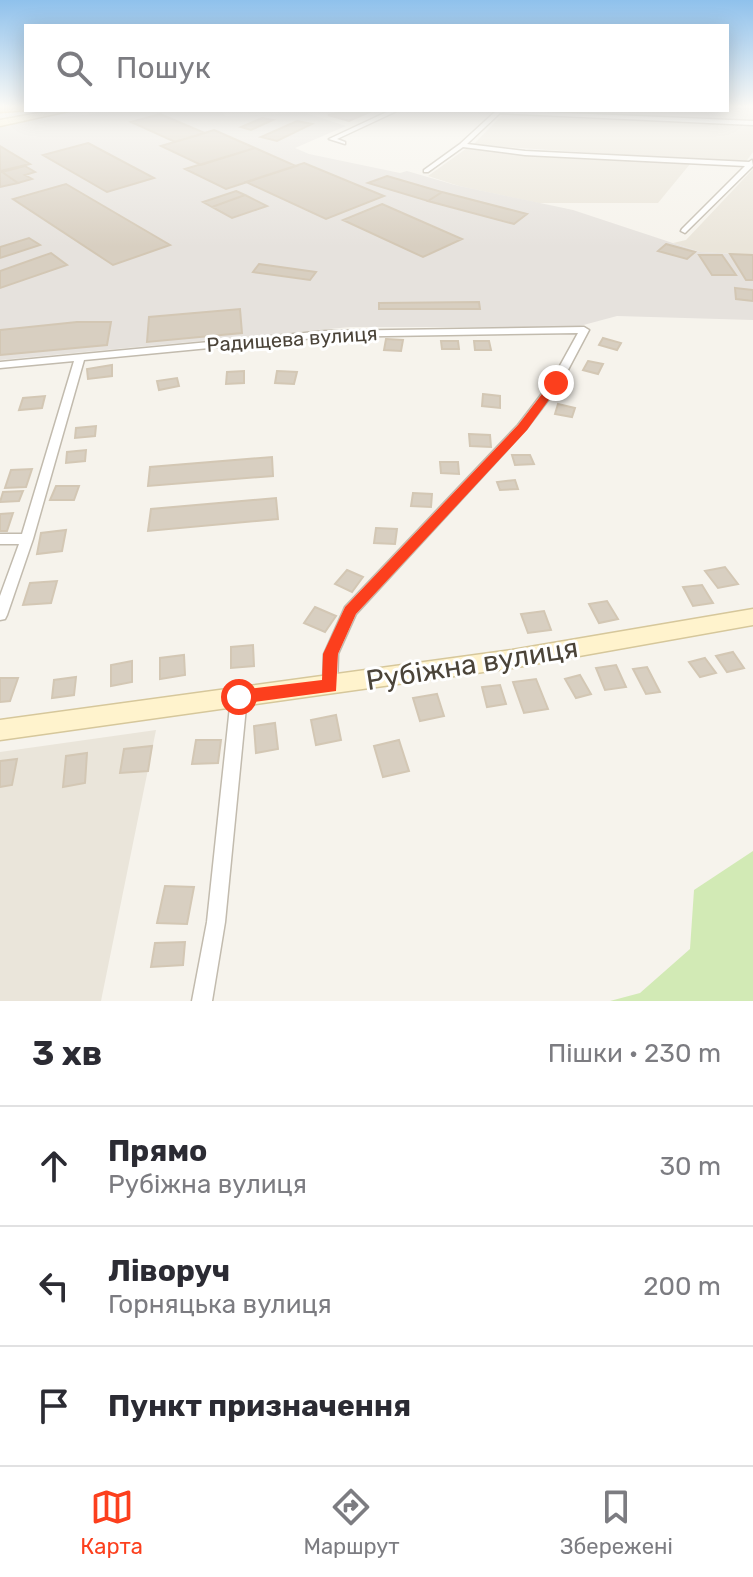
<!DOCTYPE html>
<html lang="uk">
<meta charset="utf-8">
<style>
body{margin:0;font-family:Rubik,sans-serif;background:#f7f7f7;color:#2b2b33}
.stop{position:absolute;width:24px;height:24px;margin:-18px;border:6px solid #fc3f1d;border-radius:50%;background:#fff}
.stop.end{background:#fc3f1d;border-color:#fff;box-shadow:0 2px 8px #0008}
.list{margin:0;padding:0;list-style:none}
h2{display:flex;justify-content:space-between;align-items:center;height:104px;margin:0;padding:0 32px;font-size:34px}
h2 small{font-size:26px;font-weight:400;color:#7c7c81}
.list li{display:grid;grid-template-columns:52px 1fr auto;gap:24px;align-items:center;box-sizing:border-box;height:120px;padding:0 32px;border-top:2px solid #e1e1e2}
.list b{display:block;font-size:30px;white-space:nowrap}
.list p{margin:0;font-size:26px;white-space:nowrap;color:#7c7c81}
.list em{font-size:26px;font-style:normal;color:#7c7c81}
.icon{flex:none;width:44px;height:44px;fill:none;stroke:currentColor;stroke-width:2;stroke-linecap:round;stroke-linejoin:round}
.map{position:relative;flex:none;width:753px;height:1001px;overflow:hidden}
.search{position:absolute;background:#fff;box-shadow:0 4px 20px #0003;left:24px;right:24px;top:24px;height:88px;display:flex;align-items:center;gap:20px;box-sizing:border-box;padding:0 28px;border-radius:0px;color:#7c7c81;font-size:30px}
.sheet{height:464px;background:#fff}
nav{display:flex;justify-content:space-around;align-items:center;box-sizing:border-box;height:112px;border-top:2px solid #e1e1e2;background:#fff;font-size:22px;color:#7c7c81}
nav a{display:grid;justify-items:center;gap:4px}
nav .on{color:#fc3f1d}
.map>svg:first-child{display:block}
.residential{fill:#eae5da}
.industrial{fill:#e6e2dd}
.green{fill:#d2eab5}
.building{fill:#d8cfc1;stroke:#d3c7b4;stroke-width:2}
.lines{fill:none;stroke-linecap:round;stroke-linejoin:round}
.street-casing{stroke:#c2bbae;stroke-width:3}
.secondary-casing{stroke:#d6c79b;stroke-width:3}
.primary-casing{stroke:#e6c16a;stroke-width:3}
.street{fill:#fff;fill-rule:evenodd}
.secondary{fill:#fff3cd;fill-rule:evenodd}
.primary{fill:#ffe39c;fill-rule:evenodd}
.route{fill:#fc3f1d}
.labels{text-anchor:middle;dominant-baseline:central;stroke-width:6;stroke-linejoin:round;paint-order:stroke}
.far-street-label{font-size:20px;fill:#4b4439;stroke:#fff}
.near-street-label{font-size:28px;fill:#4b4439;stroke:#fff}
</style>
<div class="map">
<svg width="753" height="1001" viewBox="0 0 753 1001">
<rect width="100%" height="100%" fill="#f6f3ec"/>
<path class="residential" d="M727 107H753V122L515 111 727 110Z
M504 113 753 125V152L745 163 473 145Z
M467 148 514 154 690 164 658 203H538L459 186 428 176Z
M753 169V255L700 252 673 243 686 240Z
M156 730 101 1001H0V752Z"/>
<path class="industrial" d="M130 110H220L226 116 306 113 346 126 295 148 309 154 400 173 407 171 455 185 573 210 700 252 753 255V320L617 316 576 327H350L0 360V127L16 122Z"/>
<path class="green" d="M753 851V1001H610L640 993 690 949 694 890Z"/>
<path class="building" d="M353 110H374L349 121 328 115Z
M160 114 205 133 175 142 131 122Z
M262 118 273 120 251 130 241 127Z
M297 121 312 124 277 141 261 137Z
M214 130 255 148 201 165 161 146Z
M88 143 154 178 107 192 43 155Z
M0 146 30 164 0 171Z
M255 148 296 166 226 189 185 169Z
M304 163 384 196 326 219 246 182Z
M25 166 35 172 25 175 32 179 18 183 2 172Z
M0 171 2 172 18 183 0 187Z
M387 176 442 192 428 201 368 183Z
M66 184 170 245 113 265 13 199Z
M236 191 245 195 212 207 203 202Z
M442 192 527 214 514 224 428 201Z
M245 195 267 206 232 218 212 207Z
M382 204 462 239 423 257 343 220Z
M29 238 40 245 0 258V247Z
M666 244 695 252 687 259 658 251Z
M51 253 67 265 0 288V271Z
M730 254 753 255V280H746Z
M699 255H722L736 275H712Z
M259 264 316 272 310 280 253 272Z
M735 288 753 290V301L736 299Z
M479 302 480 309H379V303Z
M240 309 242 333 147 342 149 317Z
M77 322H111L107 345 0 355V330Z
M603 338 621 343 617 350 599 345Z
M386 339 403 340 401 351 384 350Z
M441 341H458L459 349H442Z
M474 341H489L491 350H475Z
M588 361 603 364 598 374 583 370Z
M112 365V376L88 379 87 369Z
M244 371V383L226 384 227 372Z
M277 371 297 372 294 384 275 383Z
M177 378 179 386 159 390 157 381Z
M483 394 500 396V408L482 406Z
M45 396 42 408 19 410 23 398Z
M558 404 575 408 572 417 555 414Z
M96 426 95 436 75 438 76 428Z
M469 434 490 435 491 447 470 446Z
M86 450 85 461 66 463 67 452Z
M512 455H530L534 464 515 465Z
M272 457 273 476 148 486 150 467Z
M440 462H458L459 474 441 473Z
M32 469 26 487 5 488 11 470Z
M515 480 518 489 500 490 497 482Z
M56 486H79L74 500H50Z
M23 491 19 501 0 502 3 492Z
M413 493 432 494 431 507 411 506Z
M276 498 278 519 148 531 151 509Z
M13 513 7 531H0V514Z
M376 528 397 529 395 544 374 543Z
M66 530 62 551 37 554 41 533Z
M725 567 738 584 718 588 705 571Z
M347 570 363 577 352 592 335 584Z
M57 581 51 603 23 605 30 583Z
M702 585 713 603 693 606 683 587Z
M607 601 618 619 599 623 589 604Z
M315 607 336 616 325 632 304 623Z
M544 611 551 630 528 633 521 614Z
M253 645 254 666 231 668V647Z
M733 652 744 668 727 672 716 656Z
M184 655 185 675 160 679V658Z
M705 658 716 673 700 677 689 662Z
M132 661V682L111 686V665Z
M616 665 626 687 605 690 596 668Z
M647 667 660 692 646 694 633 669Z
M580 675 591 694 576 698 565 679Z
M76 677 74 695 52 698 54 680Z
M0 678H18L10 701 0 702Z
M536 679 548 709 524 713 513 682Z
M500 685 506 704 487 707 482 687Z
M437 694 444 716 420 721 413 698Z
M336 715 341 740 316 745 311 720Z
M275 723 278 749 256 753 254 726Z
M196 740H221L218 763 192 764Z
M399 740 409 771 383 777 374 746Z
M152 746 148 771 120 773 124 749Z
M87 753 85 783 63 787 66 756Z
M17 759 12 785 0 787V761Z
M165 886 194 887 187 924 157 923Z
M185 942 183 965 151 967 155 943Z"/>
<g class="lines">
<defs>
<path id="street" d="M391 110H399L337 139 345 142V144L329 139Z
M497 110 753 121V125L500 113 467 144 525 151 749 162 752 160 753 166 685 233 681 231 682 229 745 166 525 155 463 147 428 172H424V170L460 144Z
M584 327 589 330 561 383 526 429 356 614 338 654 337 686 335 691 330 692 325 691 323 686 324 654 345 607 518 425 551 382 578 333 325 337 84 360 33 539 7 615 5 619 0 620V596L19 544H0V534H22L74 361 0 368V362L325 331Z
M239 690 244 692 247 697 225 922 212 1001H192L207 922 231 697 234 692Z"/>
<path id="secondary" d="M55 110H73L0 126V120Z
M753 609V625L512 668 0 740V720L512 650Z"/>
<path id="primary" d="M0 107H26L30 110 0 112Z"/>
</defs>
<use href="#street" class="street-casing"/>
<use href="#secondary" class="secondary-casing"/>
<use href="#primary" class="primary-casing"/>
<use href="#street" class="street"/>
<use href="#secondary" class="secondary"/>
<use href="#primary" class="primary"/>
</g>
<linearGradient id="sky" x2="0" y2="1"><stop stop-color="#8fc1ec"/><stop offset="0.43" stop-color="#fbfaf6"/><stop offset="1" stop-color="#fbfaf6" stop-opacity="0"/></linearGradient>
<rect width="753" height="247" fill="url(#sky)"/>
<path class="route" d="M552 381 561 383 527 430 356 614 338 654 336 691 239 704 233 702 230 697 233 692 239 690 322 680 323 654 345 607 518 425Z"/>
<g class="labels">
<g class="far-street-label">
<text transform="translate(292 339) rotate(-4)">Радищева вулиця</text>
</g>
<g class="near-street-label">
<text transform="translate(472 664) rotate(-9)">Рубіжна вулиця</text>
</g>
</g>
</svg>
<div class="stop" style="left:239px;top:697px"></div>
<div class="stop end" style="left:556px;top:383px"></div>
<div class="search"><svg class="icon" aria-label="search" viewBox="0 0 24 24"><circle cx="10" cy="10" r="6"/><path d="M15 15l6 6"/></svg>Пошук</div>
</div>
<section class="sheet">
<h2>3 хв<small>Пішки · 230 m</small></h2>
<ul class="list">
<li><svg class="icon" aria-label="ahead" viewBox="0 0 24 24"><path d="M12 20V5M6 11l6-6 6 6"/></svg><div><b>Прямо</b><p>Рубіжна вулиця</p></div><em>30 m</em></li>
<li><svg class="icon" aria-label="left" viewBox="0 0 24 24"><path d="M17 20v-9H6M10 6l-5 5 5 5"/></svg><div><b>Ліворуч</b><p>Горняцька вулиця</p></div><em>200 m</em></li>
<li><svg class="icon" aria-label="arrive" viewBox="0 0 24 24"><path d="M6 21V4h12l-3 4 3 4H6"/></svg><div><b>Пункт призначення</b></div></li>
</ul>
</section>
<nav>
<a class="on"><svg class="icon" aria-label="map" viewBox="0 0 24 24"><path d="M3 6l6-2 6 2 6-2v14l-6 2-6-2-6 2zM9 4v14M15 6v14"/></svg>Карта</a>
<a><svg class="icon" aria-label="directions" viewBox="0 0 24 24"><path d="M12 3l9 9-9 9-9-9zM9 14v-3h6M13 9l2 2-2 2"/></svg>Маршрут</a>
<a><svg class="icon" aria-label="saved" viewBox="0 0 24 24"><path d="M7 4h10v16l-5-4-5 4z"/></svg>Збережені</a>
</nav>
